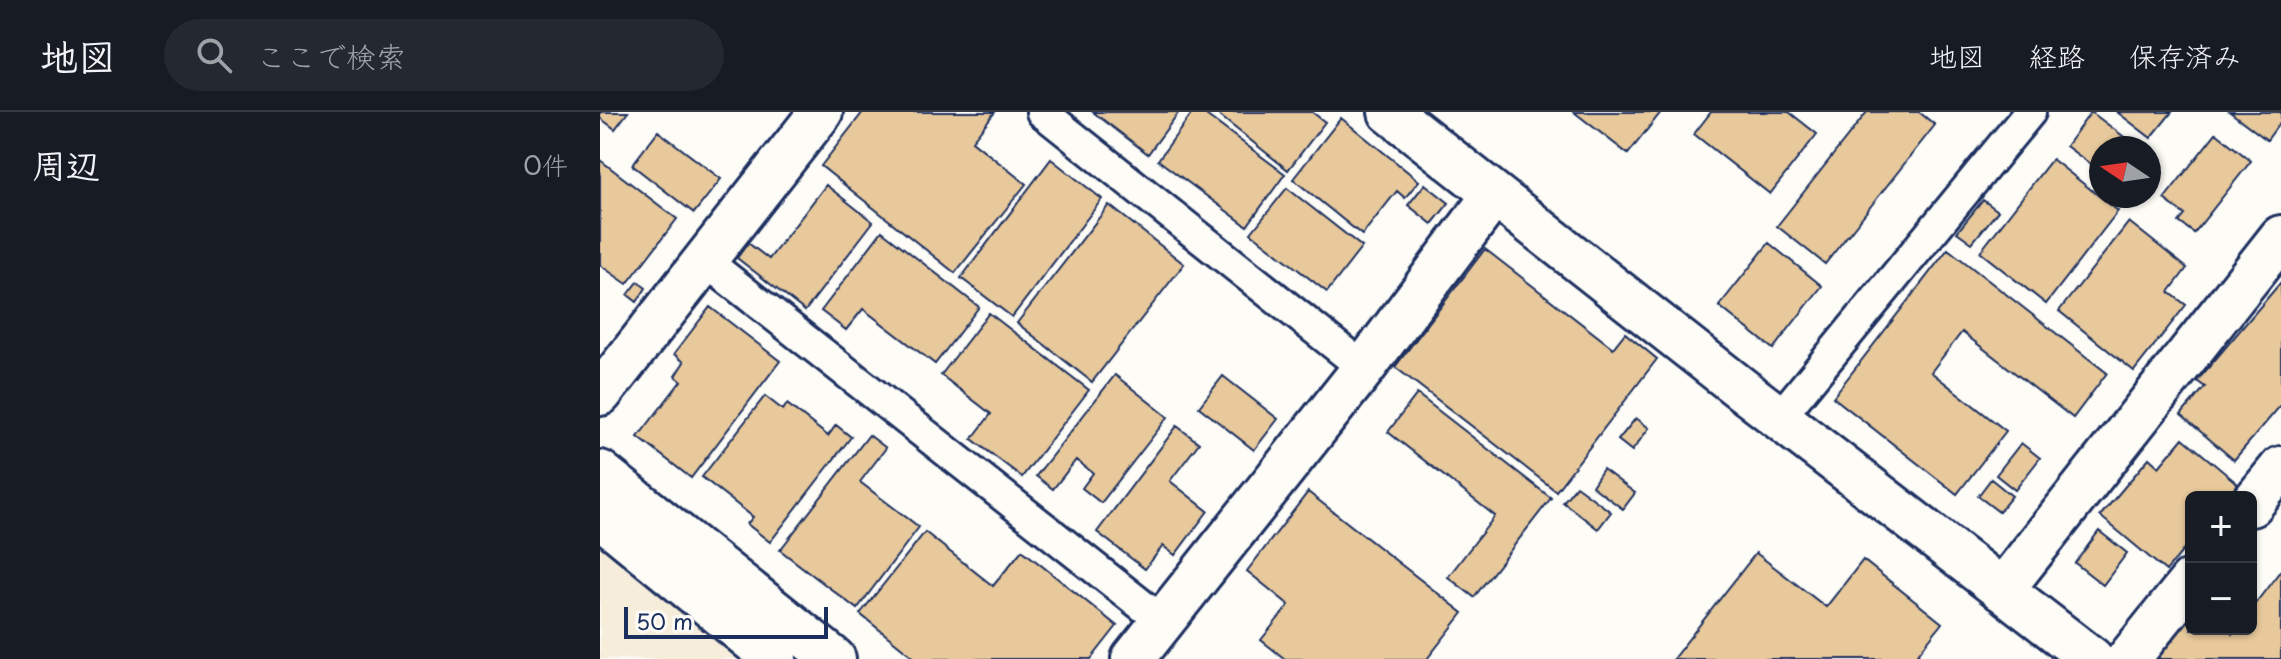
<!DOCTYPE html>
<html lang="ja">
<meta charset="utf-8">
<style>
body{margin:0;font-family:"Playpen Sans","Klee One",sans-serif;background:#242831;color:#f1f3f6}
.controls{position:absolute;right:24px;bottom:24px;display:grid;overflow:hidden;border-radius:12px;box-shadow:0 2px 6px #0004}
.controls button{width:72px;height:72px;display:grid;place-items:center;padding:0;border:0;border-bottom:2px solid #363941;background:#171b24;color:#f1f3f6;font:40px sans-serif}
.compass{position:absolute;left:1489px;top:24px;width:72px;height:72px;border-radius:50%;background:#171b24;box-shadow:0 2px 6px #0004;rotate:283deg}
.scale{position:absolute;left:24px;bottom:20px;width:204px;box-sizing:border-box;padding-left:8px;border:4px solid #1b2f5e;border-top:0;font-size:22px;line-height:28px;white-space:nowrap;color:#1b2f5e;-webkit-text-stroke:6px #fdfcf7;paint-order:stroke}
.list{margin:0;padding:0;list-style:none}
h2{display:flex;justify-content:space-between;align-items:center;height:104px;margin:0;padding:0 32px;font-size:34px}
h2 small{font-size:26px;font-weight:400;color:#9ea1a6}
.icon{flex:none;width:44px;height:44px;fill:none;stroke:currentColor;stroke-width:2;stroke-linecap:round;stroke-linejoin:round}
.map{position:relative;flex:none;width:1681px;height:547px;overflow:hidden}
header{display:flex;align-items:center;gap:48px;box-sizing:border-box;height:112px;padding:0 40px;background:#171b24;border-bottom:2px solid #363941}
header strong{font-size:38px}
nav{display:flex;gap:44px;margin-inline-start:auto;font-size:28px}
.search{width:560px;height:72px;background:#242831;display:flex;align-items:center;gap:20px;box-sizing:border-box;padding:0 28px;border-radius:44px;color:#9ea1a6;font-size:30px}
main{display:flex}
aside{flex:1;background:#171b24}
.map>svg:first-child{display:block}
.built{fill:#f7eddb}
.building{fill:#e8c99b;stroke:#1b2f5e;stroke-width:2}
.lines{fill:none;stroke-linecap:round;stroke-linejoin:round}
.street-casing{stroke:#1b2f5e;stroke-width:36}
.secondary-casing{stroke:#1b2f5e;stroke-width:48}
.street{stroke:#fdfcf7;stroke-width:30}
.secondary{stroke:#fdfcf7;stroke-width:42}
</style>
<header>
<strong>地図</strong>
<div class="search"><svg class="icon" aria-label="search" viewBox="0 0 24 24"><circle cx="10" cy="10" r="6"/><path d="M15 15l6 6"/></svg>ここで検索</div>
<nav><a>地図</a><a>経路</a><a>保存済み</a></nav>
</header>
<main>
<aside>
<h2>周辺<small>0件</small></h2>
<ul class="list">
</ul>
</aside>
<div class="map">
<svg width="1681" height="547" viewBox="0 0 1681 547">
<rect width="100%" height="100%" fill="#fdfcf7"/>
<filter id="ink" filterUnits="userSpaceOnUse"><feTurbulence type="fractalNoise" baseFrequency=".0125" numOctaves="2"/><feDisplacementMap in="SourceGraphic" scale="16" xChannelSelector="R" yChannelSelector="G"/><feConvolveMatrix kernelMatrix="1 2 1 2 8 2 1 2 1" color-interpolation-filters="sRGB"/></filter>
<g filter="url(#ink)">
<path class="built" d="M0 412 170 547H0Z"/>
<path class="building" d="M0 0H28L15 17 0 6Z
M263 0H395L372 29 426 72 355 161 221 54Z
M493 0H579L548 42Z
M593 0H602L685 62 647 114 558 48Z
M615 0H712L725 10 688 58Z
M974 0H1061L1028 42Z
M1111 0H1189L1217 22 1170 82 1094 22Z
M1267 0H1319L1335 13 1225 152 1177 114Z
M1491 0 1539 36H1501V60L1466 34Z
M1517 0H1572L1551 26Z
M1630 0H1681V9L1667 28Z
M741 6 819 69 805 86 797 79 762 123 693 67Z
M58 19 121 67 94 101 32 53Z
M1616 21 1651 49 1594 121 1579 110 1585 103 1564 87Z
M451 47 502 87 412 205 361 166Z
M1452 47 1518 99 1446 192 1380 140Z
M0 48 77 107 27 172 0 153Z
M825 72 849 91 832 112 808 93Z
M226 73 273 110 205 199 137 146 148 131 169 147Z
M687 76 762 135 727 180 651 121Z
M1383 88 1398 99 1372 131 1357 120Z
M509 93 584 152 492 270 417 211Z
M1529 110 1587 156 1569 180 1586 193 1534 259 1459 199Z
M282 119 379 195 335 252 263 197 246 218 221 199Z
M1169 131 1222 174 1173 237 1119 194Z
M885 137 1013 236 1025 221 1057 247 956 379 795 255Z
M1348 137 1507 261 1473 306 1362 220 1331 260 1406 319 1357 382 1233 285Z
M38 170 46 176 37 190 28 183Z
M1681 170V293L1634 348 1581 303 1605 275 1597 269Z
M110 195 180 249 91 366 38 325 81 269 75 264 84 250 74 242Z
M389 201 489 278 422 365 372 327 391 302 341 263Z
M515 263 568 305 501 391 482 376 493 361 476 348 453 377 436 364Z
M623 264 678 307 654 338 599 295Z
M817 282 951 386 874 485 848 465 895 404 788 320Z
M165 284 183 298 187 292 228 324 236 313 251 325 170 430 147 412 153 405 102 365Z
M1036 306 1049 316 1032 339 1018 328Z
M577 314 599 331 570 369 608 399 575 443 563 434 545 457 497 420Z
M269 323 286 336 260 370 319 415 257 497 180 438Z
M1583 326 1638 372 1627 385H1591V429L1566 459 1500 404 1549 346 1559 355Z
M1421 331 1440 346 1415 378 1396 363Z
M1003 357 1035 381 1023 397 992 374Z
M1391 367 1412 384 1399 400 1378 384Z
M976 374 1011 400 998 417 963 390Z
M708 380 863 501 827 547H685L661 528 689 493 647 459Z
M1499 419 1527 441 1503 473 1475 451Z
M325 420 393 474 422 438 517 514 491 547H316L260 502Z
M1156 441 1226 495 1263 448 1342 511 1314 547H1073Z
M1681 458V547H1557L1591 502V517H1627L1632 522 1636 517H1651V497Z"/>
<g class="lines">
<defs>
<path id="street" d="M442 0 764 256
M104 148 562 509
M1179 306 1430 0"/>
<path id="secondary" d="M790 0 1139 275 1492 547
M0 282 221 0
M0 360 234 547
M1651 393 1681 356
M0 404 175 547
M1402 478 1681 125
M533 547 764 256 894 83
M1528 547 1591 469"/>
</defs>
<use href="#street" class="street-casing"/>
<use href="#secondary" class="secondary-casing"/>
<use href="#street" class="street"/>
<use href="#secondary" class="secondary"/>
</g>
</g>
</svg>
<div class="controls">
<button>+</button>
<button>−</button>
</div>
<svg class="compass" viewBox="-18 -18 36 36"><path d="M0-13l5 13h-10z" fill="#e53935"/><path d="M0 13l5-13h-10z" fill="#9ea1a6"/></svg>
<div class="scale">50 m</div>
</div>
</main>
